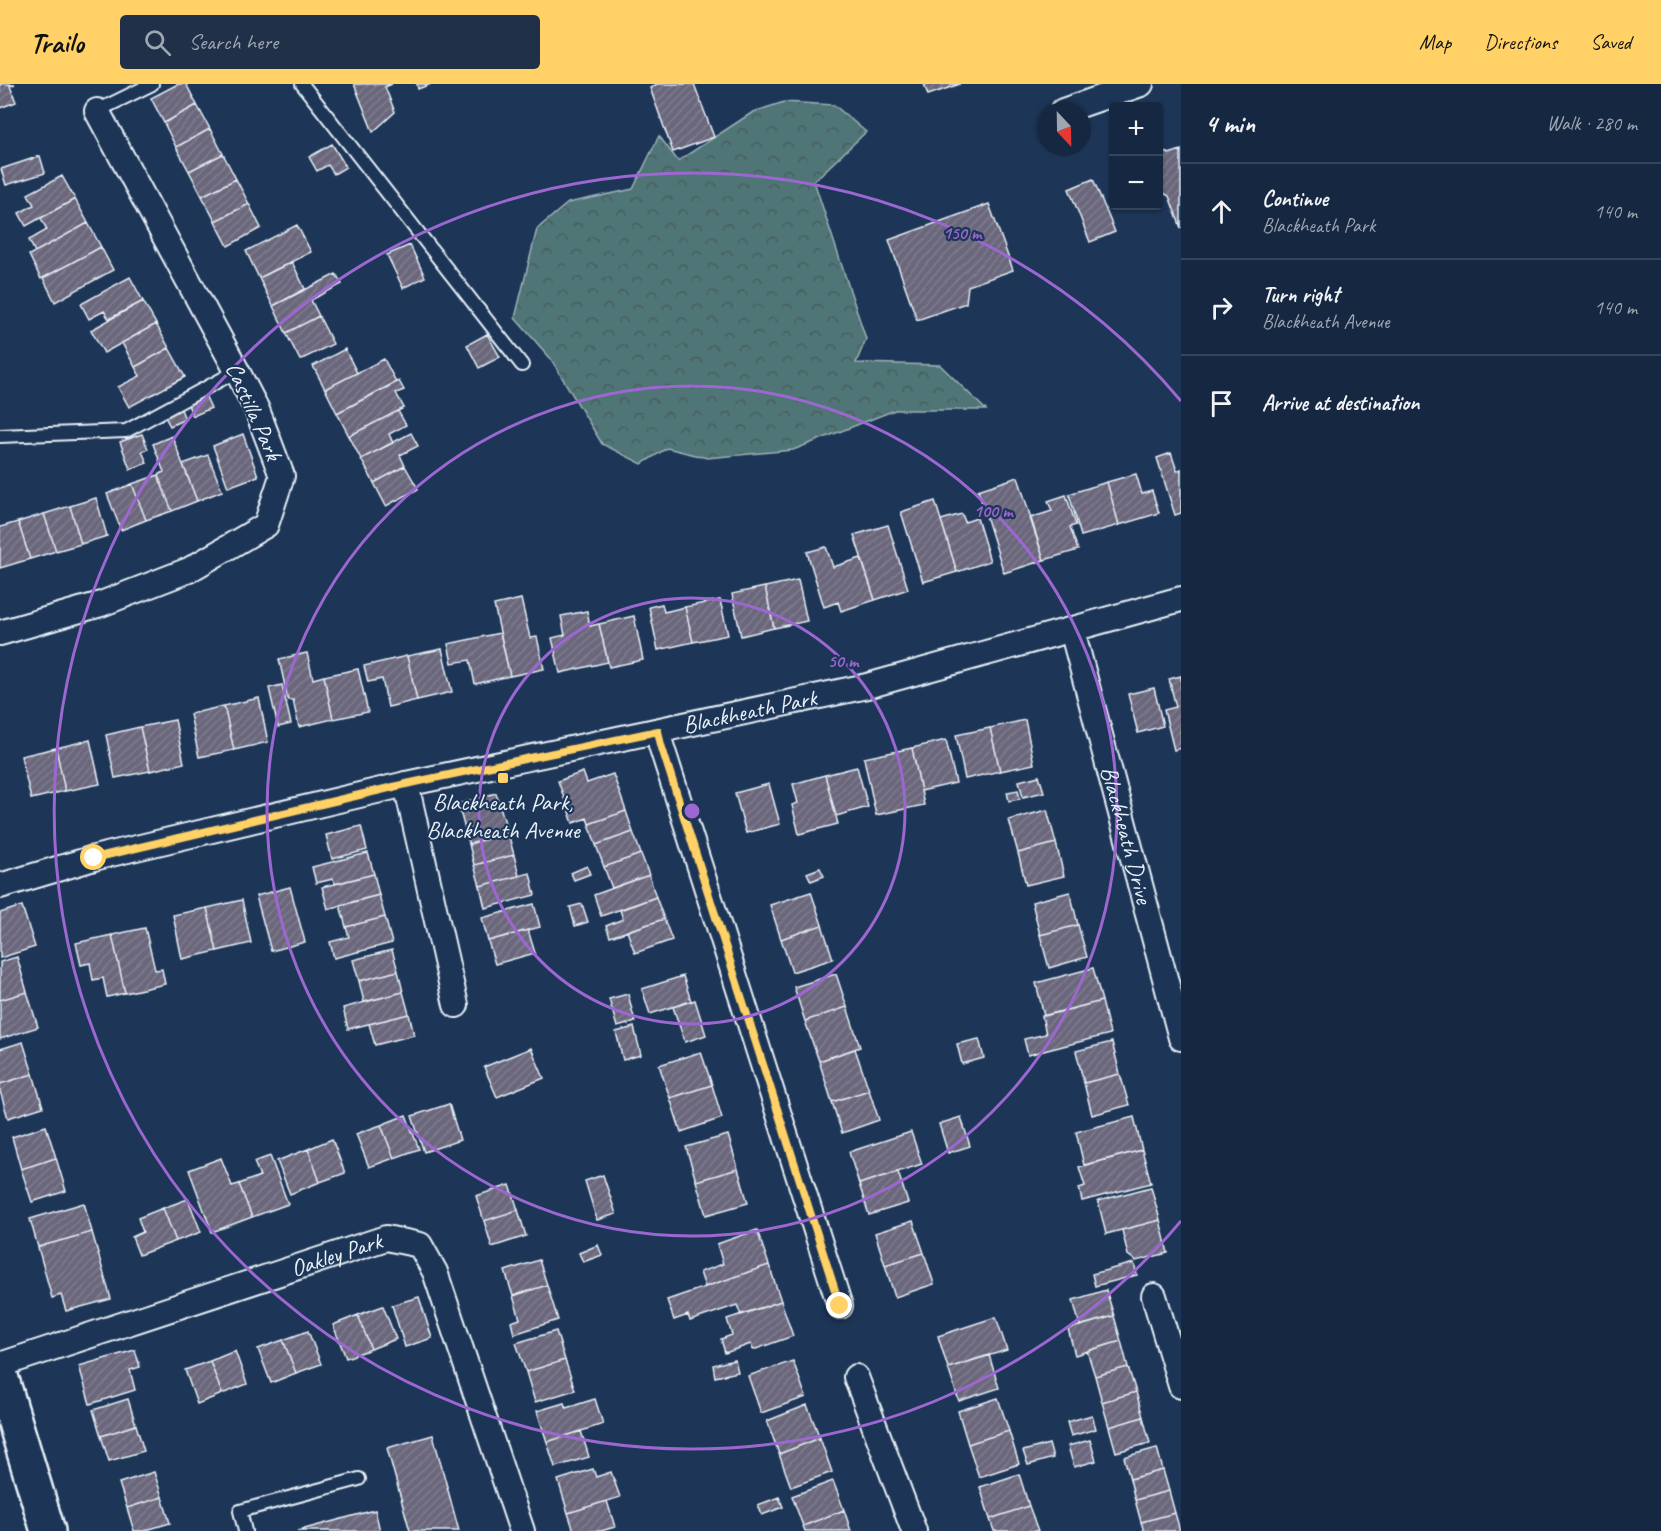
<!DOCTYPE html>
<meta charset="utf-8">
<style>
body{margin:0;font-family:Caveat,sans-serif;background:#1f3048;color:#f1f3f6}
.controls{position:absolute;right:18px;top:18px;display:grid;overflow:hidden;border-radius:6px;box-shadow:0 2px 4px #0004}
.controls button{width:54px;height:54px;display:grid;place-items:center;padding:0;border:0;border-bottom:2px solid #35445a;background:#162841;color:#f1f3f6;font:30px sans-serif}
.compass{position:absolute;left:1037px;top:18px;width:54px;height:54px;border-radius:50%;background:#162841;box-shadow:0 2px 4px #0004;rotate:158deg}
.stop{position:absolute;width:18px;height:18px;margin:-14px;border:4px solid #ffd166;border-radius:50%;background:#fff}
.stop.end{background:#ffd166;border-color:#fff;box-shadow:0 2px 6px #0008}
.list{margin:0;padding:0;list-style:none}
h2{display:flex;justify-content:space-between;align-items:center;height:78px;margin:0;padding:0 24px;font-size:26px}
h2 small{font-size:20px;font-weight:400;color:#9ea6b1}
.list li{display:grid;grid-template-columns:39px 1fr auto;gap:18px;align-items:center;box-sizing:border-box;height:96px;padding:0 24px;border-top:2px solid #35445a}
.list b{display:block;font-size:22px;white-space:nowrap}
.list p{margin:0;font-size:20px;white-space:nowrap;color:#9ea6b1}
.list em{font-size:20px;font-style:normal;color:#9ea6b1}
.icon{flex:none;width:33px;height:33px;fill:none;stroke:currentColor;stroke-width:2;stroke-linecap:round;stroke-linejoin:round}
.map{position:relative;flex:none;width:1181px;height:1447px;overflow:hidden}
header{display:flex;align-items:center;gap:36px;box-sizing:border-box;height:84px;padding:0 30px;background:#ffd166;color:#111}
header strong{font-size:28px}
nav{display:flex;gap:33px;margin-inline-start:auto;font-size:21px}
.search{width:420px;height:54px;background:#1f3048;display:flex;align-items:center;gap:15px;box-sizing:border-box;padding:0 21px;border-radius:6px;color:#9ea6b1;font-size:22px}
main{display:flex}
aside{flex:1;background:#162841}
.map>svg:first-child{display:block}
.forest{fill:url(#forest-crowns);stroke:#9cb2b7;stroke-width:1.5}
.building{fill:url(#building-hatch);stroke:#e8f1f8;stroke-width:1.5}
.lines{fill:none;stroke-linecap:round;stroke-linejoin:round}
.service-casing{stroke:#e8f1f8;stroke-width:16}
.minor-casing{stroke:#e8f1f8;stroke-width:28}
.secondary-casing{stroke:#e8f1f8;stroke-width:38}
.service{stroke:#1d3557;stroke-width:12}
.minor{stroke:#1d3557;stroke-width:24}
.secondary{stroke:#1d3557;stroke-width:33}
.route{stroke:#ffd166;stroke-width:8}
.ring{fill:none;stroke:#9c67d0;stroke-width:3}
.poi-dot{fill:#ffd166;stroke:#1d3557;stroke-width:2}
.labels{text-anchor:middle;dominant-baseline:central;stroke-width:4.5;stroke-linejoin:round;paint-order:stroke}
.street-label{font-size:24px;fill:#e8f1f8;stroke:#1d3557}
.poi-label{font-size:24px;fill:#e8f1f8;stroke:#1d3557}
.centre{fill:#9c67d0;stroke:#1d3557;stroke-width:3}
.ring-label{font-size:18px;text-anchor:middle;font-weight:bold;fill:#9c67d0;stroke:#1d3557;stroke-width:4.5;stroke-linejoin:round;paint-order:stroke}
</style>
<header>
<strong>Trailo</strong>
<div class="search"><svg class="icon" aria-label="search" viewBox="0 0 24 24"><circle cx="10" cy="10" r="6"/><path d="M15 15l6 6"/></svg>Search here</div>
<nav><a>Map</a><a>Directions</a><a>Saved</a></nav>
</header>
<main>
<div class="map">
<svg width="1181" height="1447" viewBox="0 0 1181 1447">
<defs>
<pattern id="forest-crowns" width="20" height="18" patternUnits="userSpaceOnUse" patternTransform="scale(1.5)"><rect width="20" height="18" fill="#4f7476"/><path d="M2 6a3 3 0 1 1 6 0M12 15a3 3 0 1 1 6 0" fill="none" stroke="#4a5c5e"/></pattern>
<pattern id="building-hatch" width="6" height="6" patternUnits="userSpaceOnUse" patternTransform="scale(1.5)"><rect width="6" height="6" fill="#6b667b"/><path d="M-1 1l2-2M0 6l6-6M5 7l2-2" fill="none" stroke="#807c8e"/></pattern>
</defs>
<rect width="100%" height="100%" fill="#1d3557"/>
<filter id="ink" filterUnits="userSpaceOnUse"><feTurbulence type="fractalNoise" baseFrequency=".0167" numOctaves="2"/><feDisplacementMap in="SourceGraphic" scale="12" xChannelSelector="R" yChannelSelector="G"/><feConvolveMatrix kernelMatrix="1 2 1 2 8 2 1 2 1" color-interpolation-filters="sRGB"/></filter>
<g filter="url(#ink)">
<path class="forest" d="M784 18 834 21 866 48 814 97 866 255 856 279 940 281 986 326H895L793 366 707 374 667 364 642 380 602 360 551 275 515 234 537 145 568 119 633 105 659 52 678 77 753 28Z"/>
<path class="building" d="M0 0H15L10 2 16 18 0 24Z
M178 0H186L197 21 164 39 151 14Z
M354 0H392L385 3 395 28 373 48Z
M417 0H431L418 5Z
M657 0H694L714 53 673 68 650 4Z
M924 0H960L928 11Z
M197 21 210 45 176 63 164 39Z
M210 45 223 70 189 87 176 63Z
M332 60 346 83 334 90 328 81 317 87 309 73Z
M1158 64 1169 70 1181 66V144L1169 112 1158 106Z
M223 70 236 95 202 112 189 87Z
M40 72 45 89 6 101 1 85Z
M62 92 75 115 26 142 19 129 34 121 28 110Z
M236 95 249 120 215 137 202 112Z
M1093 95 1115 148 1090 158 1069 105Z
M75 115 88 139 35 168 29 156 47 146 41 134Z
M249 120 261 144 228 162 215 137Z
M989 120 1013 186 968 202 966 219 917 236 889 156Z
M88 139 101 163 41 195 29 171Z
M297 141 311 168 259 194 246 167Z
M410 161 425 193 403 204 387 171Z
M101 163 113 186 55 218 43 194Z
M292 178 305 205 273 222 259 194Z
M336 190 342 200 311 216 319 232 286 249 273 222Z
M130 193 143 217 109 235 104 227 89 235 81 220Z
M143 217 156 240 104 269 91 246Z
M319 232 333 260 300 276 286 249Z
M156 240 169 264 135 283 122 259Z
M487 250 500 273 479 284 467 261Z
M169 264 185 293 129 323 118 303 140 292 135 283Z
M345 265 357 289 325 305 313 282Z
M384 275 396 298 337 329 325 305Z
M399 297 404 306 396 309 404 324 349 352 337 329Z
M205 311 211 324 193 332 187 319Z
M180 323 185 335 170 342 164 331Z
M398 327 406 341 389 350 393 359 361 375 349 352Z
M411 349 418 362 400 371 405 382 374 399 361 375Z
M142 350 148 365 142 367 147 379 130 385 120 358Z
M243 350 258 392 228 403 213 362Z
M172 352 197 417 172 427 158 391 164 388 153 360Z
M1171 369 1177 387 1181 385V429L1175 431 1157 374Z
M208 371 222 407 197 417 183 380Z
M405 382 418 405 386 422 374 399Z
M1136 390 1142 410 1152 407 1159 429 1119 441 1107 398Z
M158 391 172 427 146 436 132 400Z
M1018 393 1044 476 1004 489 978 406Z
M1107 398 1119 441 1081 452 1069 410Z
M132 400 146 436 121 446 107 410Z
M1066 411 1076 441 1070 443 1078 466 1044 476 1030 434 1052 427 1048 417Z
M96 414 107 452 81 460 70 422Z
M935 417 957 488 923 498 901 428Z
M70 422 81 460 56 467 44 430Z
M44 430 56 467 30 475 18 438Z
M962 430 965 438 977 434 990 477 957 488 941 436Z
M18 438 30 475 0 484V443Z
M888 441 908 505 875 516 854 451Z
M826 463 833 483 861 474 875 516 841 527 838 518 824 523 807 468Z
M798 496 807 537 774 544 765 503Z
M765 503 774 544 741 552 732 510Z
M521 515 530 554 537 553 544 585 510 592 494 521Z
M720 516 728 551 693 558 685 523Z
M662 520 664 528 685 523 693 558 658 566 649 523Z
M587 527 590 542 599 540 608 578 560 589 552 554 565 551 561 532Z
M634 532 643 576 609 583 599 540Z
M500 549 510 592 475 600 470 576 452 579 448 560Z
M442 565 452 608 417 616 407 572Z
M307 569 313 595 324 592 333 635 299 643 293 616H288L279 575Z
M407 572 417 616 388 623 382 595 368 598 364 582Z
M358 585 368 628 333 635 324 592Z
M1181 592V664L1174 666 1164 626 1176 623 1169 595Z
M282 601 291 640 278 643 269 604Z
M1154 604 1163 642 1138 649 1128 610Z
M259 614 268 658 234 666 224 622Z
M224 622 234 666 199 673 190 630Z
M175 636 184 679 150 687 140 643Z
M1025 636 1034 680 1000 687 990 644Z
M140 643 150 687 115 694 106 651Z
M990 644 1000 687 965 695 956 651Z
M90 656 100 700 65 707 56 664Z
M946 656 956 699 921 707 912 664Z
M56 664 65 707 31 715 21 672Z
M912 664 924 721 876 731 864 674Z
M857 683 868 723 836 732 825 691Z
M583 688 587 699 613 690 626 727 589 740 587 734 573 739 558 697Z
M825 691 838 740 799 750 792 721 798 719 793 700Z
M1039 692 1044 708 1023 713 1019 697Z
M769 700 780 740 746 749 735 709Z
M1018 706 1020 715 1009 717 1007 708Z
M496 709 508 749 469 760 458 720Z
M1047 726 1056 759 1018 769 1009 736Z
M626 727 633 748 596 761 589 740Z
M361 742 367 766 332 775 326 751Z
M633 748 641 770 604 783 596 761Z
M508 749 514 771 474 781 469 760Z
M1056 759 1064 792 1026 801 1018 769Z
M368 769 374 790 335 800 333 795 316 799 312 783Z
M641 770 649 791 612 804 604 783Z
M514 771 519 792 480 802 474 781Z
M587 782 590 790 574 796 571 789Z
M820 784 824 792 811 797 807 789Z
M530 789 535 811 485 824 480 802Z
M374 790 379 811 328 825 322 803Z
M649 791 656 813 601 832 594 811Z
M290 803 305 858 271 867 256 812Z
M811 808 822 841 781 855 770 821Z
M1070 808 1078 841 1040 851 1032 818Z
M379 811 385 833 346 843 340 821Z
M656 813 664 835 610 853 606 842 623 835 620 826Z
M242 816 251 859 217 867 207 824Z
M534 820 540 843 488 857 482 834Z
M582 820 588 838 575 842 570 823Z
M22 822 35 863 0 874V829Z
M207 824 217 867 182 875 173 831Z
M385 833 392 859 334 874 330 858 349 853 346 843Z
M664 835 672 856 635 869 627 847Z
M822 841 833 875 792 888 781 855Z
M1078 841 1087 873 1049 884 1040 851Z
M145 844 155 886 162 885 165 900 125 909 112 851Z
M528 846 535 869 495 880 488 857Z
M112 851 125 909 107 913 103 894 93 896 90 879 81 881 76 859Z
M392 866 398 887 359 897 353 876Z
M17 873 27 908 0 916V878Z
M1093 884 1102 917 1044 932 1036 899Z
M398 887 403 908 364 918 359 897Z
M836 890 847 923 805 937 794 903Z
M683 892 691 917 650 930 642 905Z
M27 908 38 943 0 955V916Z
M403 908 409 930 348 945 343 924Z
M628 910 635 938 617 943 609 915Z
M695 916 706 951 685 958 673 923Z
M1102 917 1110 950 1028 971 1024 955 1046 950 1042 932Z
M847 923 860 963 819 977 805 937Z
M409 930 414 951 375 961 369 940Z
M634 943 641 971 623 976 616 948Z
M979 955 984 974 962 980 957 960Z
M23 958 33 990 0 1000V965Z
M1112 958 1120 990 1084 999 1076 967Z
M531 964 544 994 497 1013 484 983Z
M855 965 869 1006 832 1018 819 977Z
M701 968 712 1001 670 1014 659 981Z
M33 990 43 1023 8 1034 0 1007V1000Z
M1120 990 1129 1021 1092 1031 1084 999Z
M712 1001 722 1034 681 1048 670 1014Z
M869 1006 879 1036 842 1049 832 1018Z
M449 1020 460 1056 424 1068 412 1032Z
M406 1031 419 1065 394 1074 381 1041Z
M961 1033 970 1062 948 1069 939 1040Z
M1134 1033 1142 1066 1084 1081 1076 1048Z
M381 1041 394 1074 369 1083 356 1050Z
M46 1042 56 1074 21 1085 12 1053Z
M911 1048 922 1080 859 1100 849 1068Z
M728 1051 738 1085 696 1097 686 1063Z
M332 1055 345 1089 320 1098 308 1065Z
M308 1065 320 1098 290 1110 277 1077Z
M1142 1066 1151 1099 1082 1117 1079 1104 1085 1102 1079 1083Z
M270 1072 288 1120 252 1133 239 1100 260 1092 254 1078Z
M56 1074 66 1107 32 1118 21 1085Z
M221 1074 232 1102 239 1100 252 1133 212 1148 189 1086Z
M738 1085 748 1119 706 1131 696 1097Z
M898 1088 908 1119 869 1131 859 1100Z
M603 1091 616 1130 597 1136 585 1097Z
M510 1101 518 1126 484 1137 476 1112Z
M1151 1103 1160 1136 1106 1150 1098 1117Z
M188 1115 201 1148 176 1157 163 1124Z
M84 1119 92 1148 38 1163 30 1135Z
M163 1124 176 1157 139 1171 132 1153 143 1148 138 1134Z
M518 1126 526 1152 492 1163 484 1137Z
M1160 1136 1168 1169 1136 1177 1128 1171 1122 1146Z
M913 1137 924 1169 885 1181 875 1149Z
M757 1146 769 1181 705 1203 700 1188 723 1180 717 1160Z
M92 1148 111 1215 66 1227 61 1211 52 1214 38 1163Z
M598 1161 602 1171 583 1178 579 1169Z
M924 1169 934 1200 895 1213 885 1181Z
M539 1176 547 1201 513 1212 505 1187Z
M1134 1179 1137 1191 1095 1202 1092 1190Z
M769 1181 781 1217 741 1231 737 1221 690 1237 688 1231 674 1236 667 1216Z
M547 1201 558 1236 514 1250 511 1238 520 1235 513 1212Z
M1106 1206 1114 1232 1080 1242 1073 1216Z
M419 1213 432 1254 405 1263 392 1221Z
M781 1217 793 1252 753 1266 751 1260 725 1269 721 1255 732 1251 727 1235Z
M383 1222 396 1255 371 1265 358 1231Z
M358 1231 371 1265 346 1274 333 1241Z
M1114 1232 1121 1257 1075 1271 1068 1245Z
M996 1233 1007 1266 948 1284 938 1252Z
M308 1247 321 1280 296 1289 283 1256Z
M556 1247 565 1276 526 1288 516 1259Z
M283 1256 296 1289 271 1299 258 1265Z
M1121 1257 1128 1283 1095 1292 1087 1267Z
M135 1266 140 1283 130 1286 135 1306 90 1320 79 1282Z
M235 1267 247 1300 222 1310 210 1277Z
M989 1271 999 1304 959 1317 948 1284Z
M565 1276 575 1306 535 1318 526 1288Z
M735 1276 738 1288 715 1293 713 1281Z
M210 1277 222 1310 197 1320 185 1286Z
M793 1277 806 1313 761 1329 748 1292Z
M1128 1283 1136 1308 1102 1318 1095 1292Z
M1136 1308 1143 1333 1109 1343 1102 1318Z
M998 1314 1009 1347 968 1360 958 1327Z
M128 1315 136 1341 101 1352 93 1326Z
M595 1315 603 1340 547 1358 537 1327 564 1319 566 1324Z
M807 1321 820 1354 779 1370 767 1337Z
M1092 1331 1096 1345 1071 1352 1067 1338Z
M1143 1333 1150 1359 1116 1368 1109 1343Z
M136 1341 144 1367 109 1377 101 1352Z
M581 1347 589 1373 555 1383 547 1358Z
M1009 1347 1019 1380 979 1393 968 1360Z
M433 1351 459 1447H410L387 1364Z
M820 1354 832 1388 791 1403 779 1370Z
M1090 1356 1096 1377 1074 1383 1068 1362Z
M1049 1360 1053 1374 1028 1381 1023 1367Z
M1157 1364 1163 1386 1130 1395 1124 1373Z
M593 1385 596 1393 611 1388 620 1413 568 1429 558 1396Z
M1163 1386 1169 1407 1135 1416 1130 1395Z
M154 1388 162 1413 127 1424 119 1399Z
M1019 1390 1029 1422 990 1435 980 1403Z
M833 1397 844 1426 803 1442 792 1412Z
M1169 1407 1175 1429 1141 1438 1135 1416Z
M162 1413 170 1439 143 1447H134L127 1424Z
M779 1413 783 1423 762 1431 758 1421Z
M607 1417 615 1443 601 1447H574L568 1429Z
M1029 1422 1038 1447H994L990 1435Z
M375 1426 380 1447H297Z
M844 1426 851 1447H805L803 1442Z
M1175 1429 1180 1447H1144L1141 1438Z"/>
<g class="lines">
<defs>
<path id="service" d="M302 0 522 281
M97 27 152 0
M0 352 126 347 237 287
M245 1447 240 1427 359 1395"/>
<g id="minor">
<path d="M1063 27 1141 0"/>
<path id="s1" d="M1072 546 1181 954"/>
<path d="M0 549 101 520 189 486 266 441 282 392 257 326 237 287 97 27"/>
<path d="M658 647 661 661 840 1222"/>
<path d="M406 700 456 921"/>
<path id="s2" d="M0 802 94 774 406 700 867 602 1181 515"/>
<path d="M1154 1212 1181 1302"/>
<path id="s3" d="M0 1281 386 1154 420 1161 435 1188 522 1447"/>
<path d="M856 1293 914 1447"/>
</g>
<path id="secondary" d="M0 1289 48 1447"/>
</defs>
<use href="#service" class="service-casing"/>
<use href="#minor" class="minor-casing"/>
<use href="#secondary" class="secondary-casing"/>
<use href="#service" class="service"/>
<use href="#minor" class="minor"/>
<use href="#secondary" class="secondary"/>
</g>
</g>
<g class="lines" filter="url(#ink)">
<path class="route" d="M94 774 406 700 658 647 661 661 840 1222"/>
</g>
<g class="ring">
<circle cx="692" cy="727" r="213"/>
<circle cx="692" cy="727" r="425"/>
<path d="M1181 1137A638 638 0 1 1 1181 317"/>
</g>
<rect class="poi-dot" x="497" y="688" width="12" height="12" rx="3"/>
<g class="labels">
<g class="street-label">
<text transform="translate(254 327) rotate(66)">Castilla Park</text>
<text stroke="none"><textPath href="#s2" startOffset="770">Blackheath Park</textPath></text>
<text stroke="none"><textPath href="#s1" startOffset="212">Blackheath Drive</textPath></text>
<text stroke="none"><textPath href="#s3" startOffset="354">Oakley Park</textPath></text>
</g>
<g class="poi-label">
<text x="503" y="718">Blackheath Park,<tspan x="503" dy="28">Blackheath Avenue</tspan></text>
</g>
</g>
<circle cx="692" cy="727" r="9" class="centre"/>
<g class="ring-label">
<text x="962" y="155">150 m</text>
<text x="993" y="433">100 m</text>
<text x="843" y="583">50 m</text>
</g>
</svg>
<div class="controls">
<button>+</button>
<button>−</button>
</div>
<svg class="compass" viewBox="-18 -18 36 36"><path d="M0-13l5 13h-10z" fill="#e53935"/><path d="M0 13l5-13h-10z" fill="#9ea6b1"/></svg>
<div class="stop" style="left:94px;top:774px"></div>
<div class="stop end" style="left:840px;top:1222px"></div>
</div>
<aside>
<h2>4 min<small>Walk · 280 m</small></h2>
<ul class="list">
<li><svg class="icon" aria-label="ahead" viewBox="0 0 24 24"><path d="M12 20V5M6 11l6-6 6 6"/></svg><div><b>Continue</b><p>Blackheath Park</p></div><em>140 m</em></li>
<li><svg class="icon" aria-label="right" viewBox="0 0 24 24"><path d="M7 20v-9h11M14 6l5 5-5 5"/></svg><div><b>Turn right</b><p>Blackheath Avenue</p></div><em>140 m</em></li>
<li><svg class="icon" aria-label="arrive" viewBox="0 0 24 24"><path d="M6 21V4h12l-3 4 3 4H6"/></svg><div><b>Arrive at destination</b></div></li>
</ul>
</aside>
</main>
